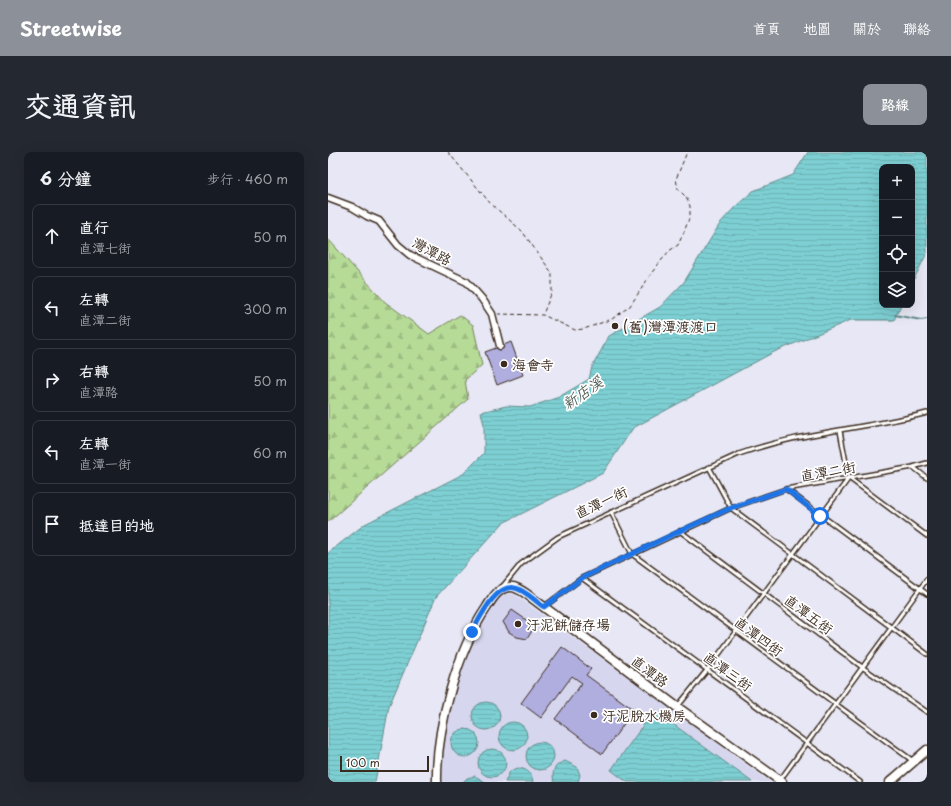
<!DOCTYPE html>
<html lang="zh-TW">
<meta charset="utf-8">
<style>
body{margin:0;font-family:"Playpen Sans","LXGW WenKai TC",sans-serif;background:#242831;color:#f1f3f6}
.controls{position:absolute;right:12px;top:12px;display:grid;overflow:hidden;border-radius:8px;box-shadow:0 4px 16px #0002}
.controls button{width:36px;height:36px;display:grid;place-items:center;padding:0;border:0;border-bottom:1px solid #363941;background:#171b24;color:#f1f3f6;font:20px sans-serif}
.scale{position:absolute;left:12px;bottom:10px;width:89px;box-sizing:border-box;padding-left:4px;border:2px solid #3b2a1e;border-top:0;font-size:11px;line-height:14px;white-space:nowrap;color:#3b2a1e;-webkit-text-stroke:3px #fff;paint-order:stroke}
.stop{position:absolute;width:12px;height:12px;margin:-9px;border:3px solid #1a73e8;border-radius:50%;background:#fff}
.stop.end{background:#1a73e8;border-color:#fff;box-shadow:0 1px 4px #0008}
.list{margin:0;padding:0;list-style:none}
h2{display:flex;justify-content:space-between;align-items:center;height:52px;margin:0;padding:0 16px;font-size:17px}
h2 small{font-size:13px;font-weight:400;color:#9ea1a6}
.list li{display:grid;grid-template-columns:26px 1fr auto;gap:12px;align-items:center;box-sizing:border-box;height:64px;margin:0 8px 8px;padding:0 8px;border:1px solid #363941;border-radius:8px}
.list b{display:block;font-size:15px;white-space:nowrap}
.list p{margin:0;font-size:13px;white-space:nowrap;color:#9ea1a6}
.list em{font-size:13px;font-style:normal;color:#9ea1a6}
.icon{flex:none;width:22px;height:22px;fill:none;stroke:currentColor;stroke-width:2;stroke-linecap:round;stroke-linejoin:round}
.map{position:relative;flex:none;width:599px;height:630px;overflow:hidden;border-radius:8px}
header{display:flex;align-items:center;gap:24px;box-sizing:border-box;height:56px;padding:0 20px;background:#8c9099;color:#fff}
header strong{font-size:19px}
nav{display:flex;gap:22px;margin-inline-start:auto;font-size:14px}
.intro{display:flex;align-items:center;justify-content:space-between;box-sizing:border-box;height:96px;padding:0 24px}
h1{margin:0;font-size:28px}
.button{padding:10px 18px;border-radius:8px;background:#8c9099;color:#fff;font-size:14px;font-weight:700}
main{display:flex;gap:24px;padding:0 24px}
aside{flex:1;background:#171b24;border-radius:8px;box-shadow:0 4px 16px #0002}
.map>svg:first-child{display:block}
.built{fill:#d6d6ee}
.forest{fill:url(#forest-firs);stroke:#78825a}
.water{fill:url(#water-rules);stroke:#638d8b}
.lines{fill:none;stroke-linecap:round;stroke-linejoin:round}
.stream{stroke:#638d8b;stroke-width:2}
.building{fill:#b0aedf;stroke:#3b2a1e}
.service-casing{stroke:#3b2a1e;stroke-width:6}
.minor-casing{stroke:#3b2a1e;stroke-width:9}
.tertiary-casing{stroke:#3b2a1e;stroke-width:11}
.path{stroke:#3b2a1e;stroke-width:1;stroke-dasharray:4 3;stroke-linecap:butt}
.service{stroke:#fff;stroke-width:3}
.minor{stroke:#fff;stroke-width:6}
.tertiary{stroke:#fff;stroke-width:8}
.route{stroke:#1a73e8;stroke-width:5}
.poi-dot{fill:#3b2a1e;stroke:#fff;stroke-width:1.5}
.labels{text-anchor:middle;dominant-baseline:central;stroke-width:3.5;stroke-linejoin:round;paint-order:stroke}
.street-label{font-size:14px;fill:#3b2a1e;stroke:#fff}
.poi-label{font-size:14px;fill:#3b2a1e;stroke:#fff;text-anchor:start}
.water-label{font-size:15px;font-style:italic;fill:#4f5c54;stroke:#fff}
</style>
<header>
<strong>Streetwise</strong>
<nav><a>首頁</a><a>地圖</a><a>關於</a><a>聯絡</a></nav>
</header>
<div class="intro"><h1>交通資訊</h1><a class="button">路線</a></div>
<main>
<aside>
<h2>6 分鐘<small>步行 · 460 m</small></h2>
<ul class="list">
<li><svg class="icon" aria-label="ahead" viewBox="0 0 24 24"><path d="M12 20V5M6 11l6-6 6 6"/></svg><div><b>直行</b><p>直潭七街</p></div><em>50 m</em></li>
<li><svg class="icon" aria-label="left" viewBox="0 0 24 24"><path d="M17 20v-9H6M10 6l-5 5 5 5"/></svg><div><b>左轉</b><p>直潭二街</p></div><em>300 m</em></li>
<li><svg class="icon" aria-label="right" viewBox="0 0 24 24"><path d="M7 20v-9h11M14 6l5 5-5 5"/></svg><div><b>右轉</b><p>直潭路</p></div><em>50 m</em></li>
<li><svg class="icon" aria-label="left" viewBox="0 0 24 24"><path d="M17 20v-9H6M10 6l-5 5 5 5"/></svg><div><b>左轉</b><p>直潭一街</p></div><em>60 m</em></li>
<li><svg class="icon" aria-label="arrive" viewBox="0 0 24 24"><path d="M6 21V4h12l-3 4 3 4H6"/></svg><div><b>抵達目的地</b></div></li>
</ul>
</aside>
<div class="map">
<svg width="599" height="630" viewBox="0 0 599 630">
<defs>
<pattern id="forest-firs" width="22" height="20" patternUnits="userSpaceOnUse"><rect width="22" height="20" fill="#b5db97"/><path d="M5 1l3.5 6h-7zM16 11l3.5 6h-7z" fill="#9dbc82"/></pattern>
<pattern id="water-rules" width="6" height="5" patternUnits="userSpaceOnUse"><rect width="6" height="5" fill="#7dcfd3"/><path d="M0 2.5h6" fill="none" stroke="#6db2b5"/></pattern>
</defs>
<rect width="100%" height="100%" fill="#e7e7f5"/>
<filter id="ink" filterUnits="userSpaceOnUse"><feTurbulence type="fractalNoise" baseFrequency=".025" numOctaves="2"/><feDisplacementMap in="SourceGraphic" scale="8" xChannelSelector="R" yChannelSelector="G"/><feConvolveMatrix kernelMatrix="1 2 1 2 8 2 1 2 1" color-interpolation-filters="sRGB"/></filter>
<g filter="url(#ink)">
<path class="built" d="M175 442H186L442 630H113L114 606 119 572 133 516 147 483 167 448Z"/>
<path class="forest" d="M0 87 57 150 101 182 132 163 145 173 154 213 137 228 140 247 0 370Z"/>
<path class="water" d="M480 0H599V101L584 131V15H554V153H573L566 168H523L446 200 305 276 275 321 175 371 108 445 61 554 47 630H0V401L37 372 135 322 156 301V273L153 260 178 254 202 255 231 245 261 227 264 215 281 184 332 155 356 130 393 70 407 55 425 39 465 23Z
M144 564a14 14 0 1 1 28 0a14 14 0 1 1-28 0Z
M326 558 424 630H299L283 618Z
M171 584a14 14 0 1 1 28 0a14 14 0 1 1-28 0Z
M123 591a14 14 0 1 1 28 0a14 14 0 1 1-28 0Z
M198 604a14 14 0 1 1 28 0a14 14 0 1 1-28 0Z
M150 611a14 14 0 1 1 28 0a14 14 0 1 1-28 0Z
M237 609 249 615 252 623 250 630H226C223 619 227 612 237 609Z
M190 616C199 617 204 621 205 630H177L182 619Z
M147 624 157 630H135L139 626Z"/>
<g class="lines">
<path class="stream" d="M567 163 593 168 599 167"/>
</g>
<path class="building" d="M183 190 195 223 169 233 157 200 168 196 173 198 176 193Z
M184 458 207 474 199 487 189 485 181 480 175 470Z
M234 495 263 517 258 523 306 558 274 602 227 567 254 531 244 524 213 566 193 551Z"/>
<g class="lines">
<defs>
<path id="service" d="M512 279 521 326 599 384
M381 315 403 356 599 502
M585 315 599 326
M458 337 599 442
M283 360 304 402 585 609
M352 379 534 515 599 560
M254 426 532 630
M175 434 193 412 230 385 411 302C471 280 537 277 599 261
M217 454 254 426 403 356 458 337 585 315 599 311
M350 554 380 517 521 326
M452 628 599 427"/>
<path id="minor" d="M0 46 24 55 39 64 51 69 70 93 82 103 139 130 154 147 164 162 172 194"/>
<path id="tertiary" d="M109 630C108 576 129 499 159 455 164 447 170 436 181 435 188 434 194 439 200 443L349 555 454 630
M562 630 599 598"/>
</defs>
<use href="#service" class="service-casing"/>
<use href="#minor" class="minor-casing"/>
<use href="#tertiary" class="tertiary-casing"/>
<path class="path" d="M120 0 162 51 194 79 224 121V140L215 162
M170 162 215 163 247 178 256 177 284 167 302 154 325 119 341 99 350 93 356 80 362 64V54L358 45 350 37 348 27 359 0"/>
<use href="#service" class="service"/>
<use href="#minor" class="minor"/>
<use href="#tertiary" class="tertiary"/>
</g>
</g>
<g class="lines" filter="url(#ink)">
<path class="route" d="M144 480C152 466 168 431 187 436 197 438 207 449 216 455L254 426 352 379 403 356 458 337 492 364"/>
</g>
<g class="poi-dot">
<circle cx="287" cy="174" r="4"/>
<circle cx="176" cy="212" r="4"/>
<circle cx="190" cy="472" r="4"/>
<circle cx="266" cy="563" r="4"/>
</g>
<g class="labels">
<g class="street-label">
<text transform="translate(104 99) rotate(28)">灣潭路</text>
<text transform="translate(500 319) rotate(-10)">直潭二街</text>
<text transform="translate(273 350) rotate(-25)">直潭一街</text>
<text transform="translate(481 462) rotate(36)">直潭五街</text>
<text transform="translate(431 484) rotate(36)">直潭四街</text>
<text transform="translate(322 519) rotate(37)">直潭路</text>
<text transform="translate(400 519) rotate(36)">直潭三街</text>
</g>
<g class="poi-label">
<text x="295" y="174">(舊)灣潭渡渡口</text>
<text x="184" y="212">海會寺</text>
<text x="198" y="472">汙泥餅儲存場</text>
<text x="274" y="563">汙泥脫水機房</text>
</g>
<g class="water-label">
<text transform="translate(254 240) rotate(-35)">新店溪</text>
</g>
</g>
</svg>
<div class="controls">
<button>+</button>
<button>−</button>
<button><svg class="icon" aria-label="locate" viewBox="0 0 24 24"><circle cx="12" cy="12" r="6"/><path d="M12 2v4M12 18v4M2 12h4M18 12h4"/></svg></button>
<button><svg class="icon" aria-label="layers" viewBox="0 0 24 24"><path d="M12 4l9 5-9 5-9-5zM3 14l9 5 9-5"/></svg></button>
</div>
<div class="scale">100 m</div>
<div class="stop" style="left:492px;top:364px"></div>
<div class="stop end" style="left:144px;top:480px"></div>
</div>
</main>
